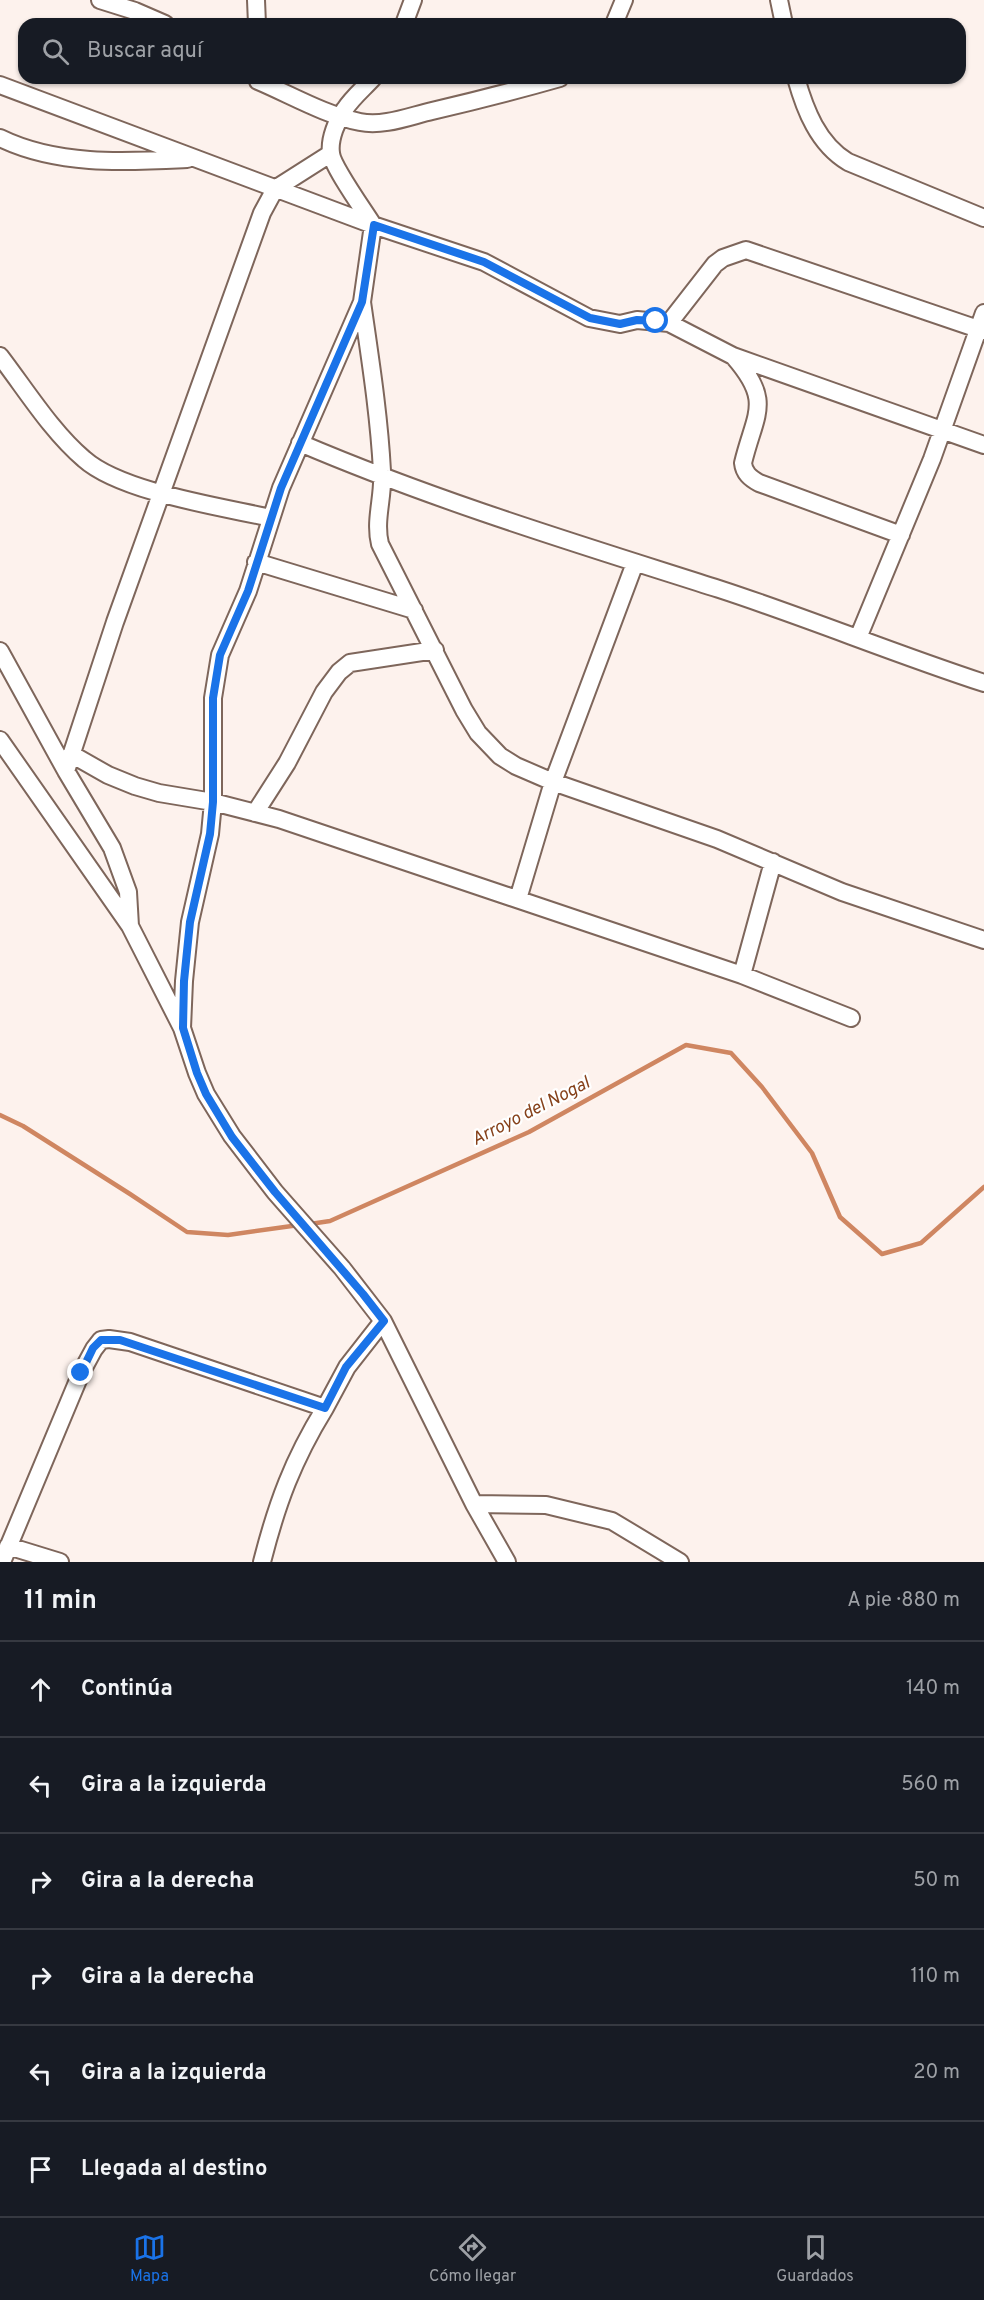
<!DOCTYPE html>
<html lang="es">
<meta charset="utf-8">
<style>
body{margin:0;font-family:Overpass,sans-serif;background:#242831;color:#f1f3f6}
.stop{position:absolute;width:18px;height:18px;margin:-14px;border:4px solid #1a73e8;border-radius:50%;background:#fff}
.stop.end{background:#1a73e8;border-color:#fff;box-shadow:0 2px 6px #0008}
.list{margin:0;padding:0;list-style:none}
h2{display:flex;justify-content:space-between;align-items:center;height:78px;margin:0;padding:0 24px;font-size:26px}
h2 small{font-size:20px;font-weight:400;color:#9ea1a6}
.list li{display:grid;grid-template-columns:39px 1fr auto;gap:18px;align-items:center;box-sizing:border-box;height:96px;padding:0 24px;border-top:2px solid #363941}
.list b{display:block;font-size:22px;white-space:nowrap}
.list em{font-size:20px;font-style:normal;color:#9ea1a6}
.icon{flex:none;width:33px;height:33px;fill:none;stroke:currentColor;stroke-width:2;stroke-linecap:round;stroke-linejoin:round}
.map{position:relative;flex:none;width:984px;height:1562px;overflow:hidden}
.search{position:absolute;background:#171b24;box-shadow:0 2px 4px #0004;left:18px;right:18px;top:18px;height:66px;display:flex;align-items:center;gap:15px;box-sizing:border-box;padding:0 21px;border-radius:18px;color:#9ea1a6;font-size:22px}
.sheet{height:654px;background:#171b24}
nav{display:flex;justify-content:space-around;align-items:center;box-sizing:border-box;height:84px;border-top:2px solid #363941;background:#171b24;font-size:16px;color:#9ea1a6}
nav a{display:grid;justify-items:center;gap:3px}
nav .on{color:#1a73e8}
.map>svg:first-child{display:block}
.lines{fill:none;stroke-linecap:round;stroke-linejoin:round}
.stream{stroke:#cf8661;stroke-width:4.5}
.minor-casing{stroke:#7e665b;stroke-width:20}
.minor{stroke:#fff;stroke-width:16}
.route{stroke:#1a73e8;stroke-width:8}
.labels{text-anchor:middle;dominant-baseline:central;stroke-width:4.5;stroke-linejoin:round;paint-order:stroke}
.water-label{font-size:18px;font-style:italic;fill:#86411a;stroke:#fff}
</style>
<div class="map">
<svg width="984" height="1562" viewBox="0 0 984 1562">
<rect width="100%" height="100%" fill="#fdf2ed"/>
<g class="lines">
<path class="stream" d="M0 1115 23 1126 130 1194 187 1232 228 1235 299 1225
M310 1224 330 1221 529 1132 686 1045 731 1053 762 1087 812 1153 840 1217 882 1254 921 1243 984 1187"/>
<defs>
<path id="minor" d="M100 0 135 11 165 24
M256 0 257 24
M779 0 784 24
M404 24 413 0
M614 24 624 0
M258 78V81C291 95 325 115 360 122 383 127 410 116 432 111 475 101 518 90 560 78
M373 78C364 88 352 98 345 109 337 120 329 139 331 153 332 166 365 212 373 225L362 302 281 488 248 591 220 655 213 698V802L210 834 190 922 184 981 182 1028 197 1073 206 1094 232 1136 275 1192 342 1268 383 1321 474 1504 507 1562
M796 78C805 110 818 144 848 162L984 218
M0 85 373 225 484 262 589 318 620 324 637 320 669 323 733 356 984 445
M0 138C57 166 125 162 187 159
M362 302C370 358 379 414 382 471 384 496 374 520 380 544L464 710 478 733 500 756 516 766 553 782 717 839 842 892 984 940
M669 323 715 264 723 258 746 250 984 331
M0 356C26 390 52 432 84 459 121 492 222 507 271 518
M734 357C773 402 755 413 743 463 744 473 750 478 759 483L901 535
M300 443C436 501 578 544 719 589 808 618 895 654 984 683
M256 562 414 610
M858 638 932 459 984 313
M0 651 66 771 112 848 128 892 130 926 182 1028
M0 740 130 926
M71 754 108 775 135 786 159 793 213 802 279 819 742 975 851 1018
M66 771 115 622 262 213 275 189 330 154
M255 813 287 763 324 692 339 672 350 663 435 650
M518 899 553 782 635 563
M742 975 773 862
M474 1504 546 1505 612 1521 680 1562
M8 1546 60 1562
M2 1562 81 1373 94 1349 101 1340 109 1339 130 1342 325 1408 347 1367 383 1321
M262 1562C277 1503 293 1460 325 1408"/>
</defs>
<use href="#minor" class="minor-casing"/>
<use href="#minor" class="minor"/>
</g>
<g class="lines">
<path class="route" d="M81 1373 93 1348 101 1340H120L325 1408 346 1367 384 1321 363 1294 275 1192 232 1137 206 1094 197 1073 183 1028 184 981 190 922 210 834 213 802V698L220 655 248 591 281 488 362 302 374 225 484 262 590 318 620 324 637 320 656 321"/>
</g>
<g class="labels">
<g class="water-label">
<text transform="translate(531 1112) rotate(-27)">Arroyo del Nogal</text>
</g>
</g>
</svg>
<div class="stop" style="left:656px;top:321px"></div>
<div class="stop end" style="left:81px;top:1373px"></div>
<div class="search"><svg class="icon" aria-label="search" viewBox="0 0 24 24"><circle cx="10" cy="10" r="6"/><path d="M15 15l6 6"/></svg>Buscar aquí</div>
</div>
<section class="sheet">
<h2>11 min<small>A pie · 880 m</small></h2>
<ul class="list">
<li><svg class="icon" aria-label="ahead" viewBox="0 0 24 24"><path d="M12 20V5M6 11l6-6 6 6"/></svg><div><b>Continúa</b></div><em>140 m</em></li>
<li><svg class="icon" aria-label="left" viewBox="0 0 24 24"><path d="M17 20v-9H6M10 6l-5 5 5 5"/></svg><div><b>Gira a la izquierda</b></div><em>560 m</em></li>
<li><svg class="icon" aria-label="right" viewBox="0 0 24 24"><path d="M7 20v-9h11M14 6l5 5-5 5"/></svg><div><b>Gira a la derecha</b></div><em>50 m</em></li>
<li><svg class="icon" aria-label="right" viewBox="0 0 24 24"><path d="M7 20v-9h11M14 6l5 5-5 5"/></svg><div><b>Gira a la derecha</b></div><em>110 m</em></li>
<li><svg class="icon" aria-label="left" viewBox="0 0 24 24"><path d="M17 20v-9H6M10 6l-5 5 5 5"/></svg><div><b>Gira a la izquierda</b></div><em>20 m</em></li>
<li><svg class="icon" aria-label="arrive" viewBox="0 0 24 24"><path d="M6 21V4h12l-3 4 3 4H6"/></svg><div><b>Llegada al destino</b></div></li>
</ul>
</section>
<nav>
<a class="on"><svg class="icon" aria-label="map" viewBox="0 0 24 24"><path d="M3 6l6-2 6 2 6-2v14l-6 2-6-2-6 2zM9 4v14M15 6v14"/></svg>Mapa</a>
<a><svg class="icon" aria-label="directions" viewBox="0 0 24 24"><path d="M12 3l9 9-9 9-9-9zM9 14v-3h6M13 9l2 2-2 2"/></svg>Cómo llegar</a>
<a><svg class="icon" aria-label="saved" viewBox="0 0 24 24"><path d="M7 4h10v16l-5-4-5 4z"/></svg>Guardados</a>
</nav>
